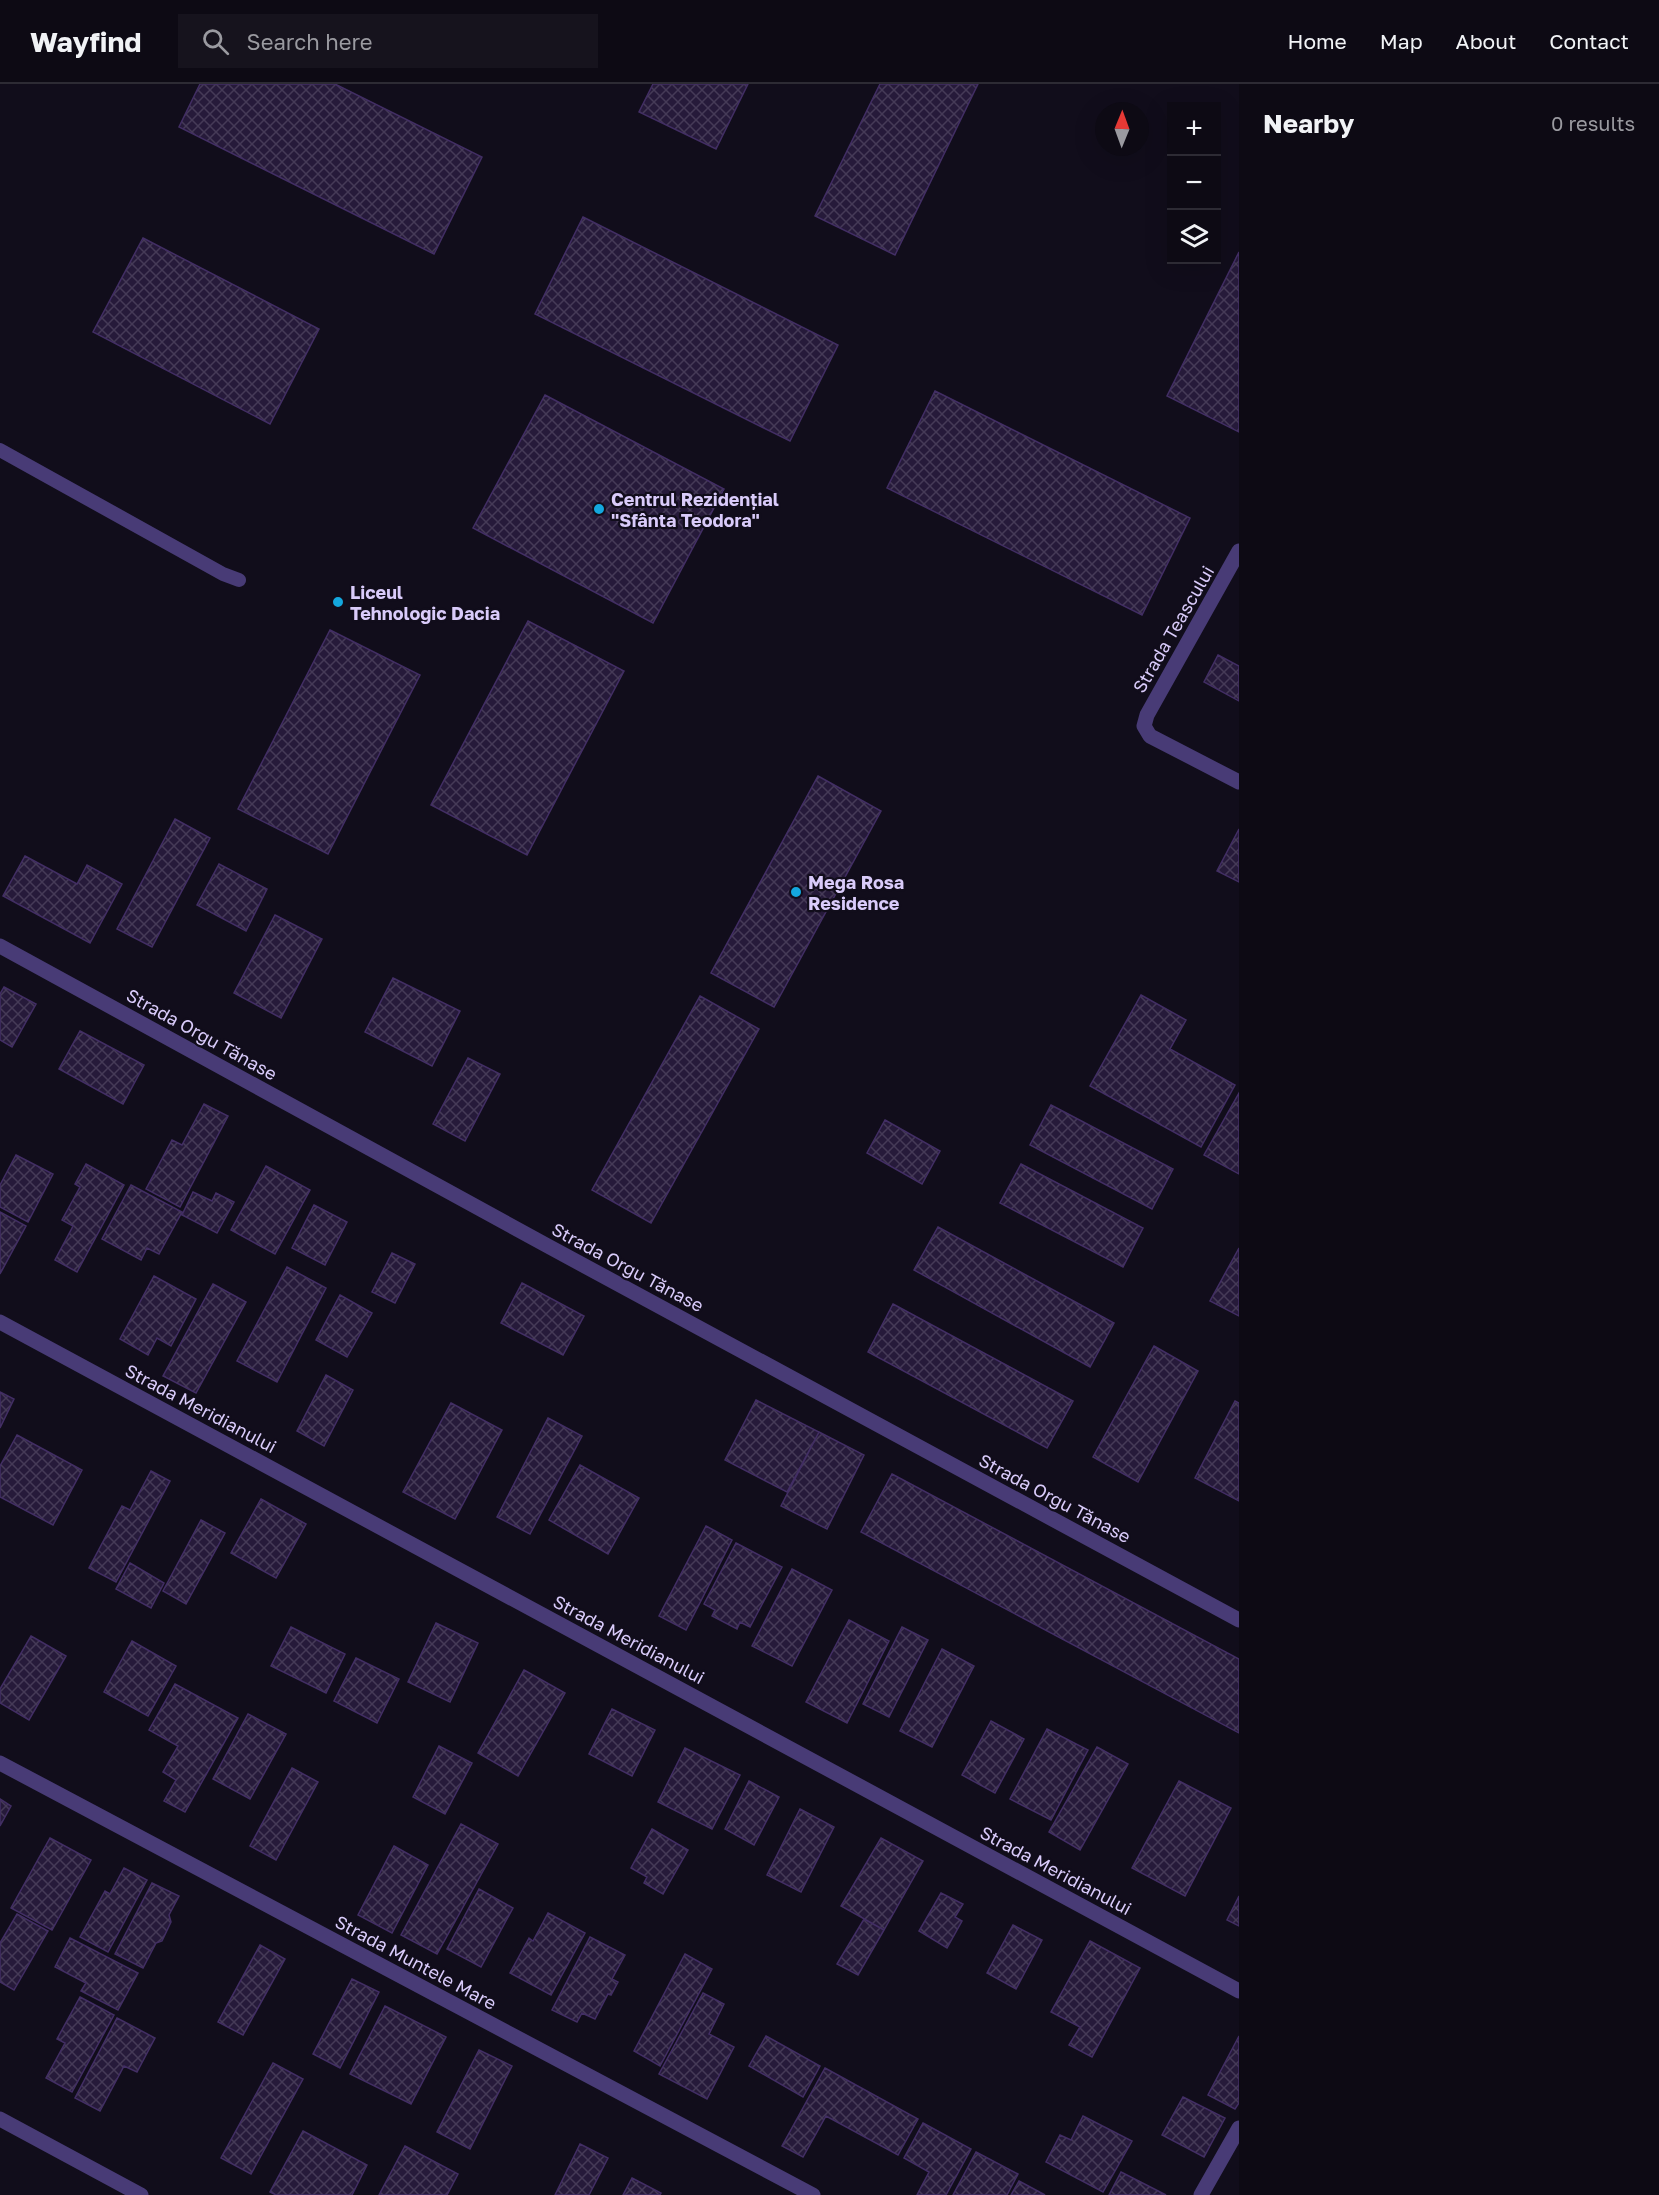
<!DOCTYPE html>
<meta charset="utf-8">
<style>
body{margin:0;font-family:"Golos Text",sans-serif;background:#16131d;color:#f1f3f6}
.controls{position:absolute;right:18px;top:18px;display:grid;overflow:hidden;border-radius:0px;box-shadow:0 6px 24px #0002}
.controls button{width:54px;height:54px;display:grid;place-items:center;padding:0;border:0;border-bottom:2px solid #2d2b34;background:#0d0a14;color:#f1f3f6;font:30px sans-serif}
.compass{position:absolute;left:1095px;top:18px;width:54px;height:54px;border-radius:50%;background:#0d0a14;box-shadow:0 6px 24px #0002;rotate:1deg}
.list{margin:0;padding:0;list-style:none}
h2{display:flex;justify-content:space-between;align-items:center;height:78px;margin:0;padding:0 24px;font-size:26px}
h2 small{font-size:20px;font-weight:400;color:#9a9aa0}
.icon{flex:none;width:33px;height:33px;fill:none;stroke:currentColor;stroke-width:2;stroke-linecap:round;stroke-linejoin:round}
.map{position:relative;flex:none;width:1239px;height:2111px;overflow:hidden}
header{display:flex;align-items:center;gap:36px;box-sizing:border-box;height:84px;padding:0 30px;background:#0d0a14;border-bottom:2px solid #2d2b34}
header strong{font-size:28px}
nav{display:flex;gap:33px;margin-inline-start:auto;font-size:21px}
.search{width:420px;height:54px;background:#16131d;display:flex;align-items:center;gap:15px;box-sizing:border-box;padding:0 21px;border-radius:0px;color:#9a9aa0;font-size:22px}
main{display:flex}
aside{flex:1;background:#0d0a14}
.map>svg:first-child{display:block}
.building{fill:url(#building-cross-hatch);stroke:#422e64;stroke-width:1.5}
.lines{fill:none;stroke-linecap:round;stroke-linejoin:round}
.service{stroke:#483b76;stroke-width:14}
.minor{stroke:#483b76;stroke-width:15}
.tertiary{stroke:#483b76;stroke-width:15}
.poi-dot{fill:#14a7de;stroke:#110d1b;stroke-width:2}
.labels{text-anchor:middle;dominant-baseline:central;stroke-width:4.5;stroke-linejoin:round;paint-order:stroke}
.poi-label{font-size:18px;font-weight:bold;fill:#d9cbfa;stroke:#110d1b;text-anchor:start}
.street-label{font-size:18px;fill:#d9cbfa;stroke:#110d1b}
</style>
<header>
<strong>Wayfind</strong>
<div class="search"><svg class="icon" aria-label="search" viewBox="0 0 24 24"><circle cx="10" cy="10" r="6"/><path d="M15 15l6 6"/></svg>Search here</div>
<nav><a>Home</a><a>Map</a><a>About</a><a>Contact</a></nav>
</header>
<main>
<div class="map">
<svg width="1239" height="2111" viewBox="0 0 1239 2111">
<defs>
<pattern id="building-cross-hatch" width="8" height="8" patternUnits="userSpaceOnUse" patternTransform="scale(1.5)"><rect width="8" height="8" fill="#261a3a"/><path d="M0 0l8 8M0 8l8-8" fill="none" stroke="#453a57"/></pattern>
</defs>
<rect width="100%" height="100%" fill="#110d1b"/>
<path class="building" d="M200 0H335L482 73 434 170 179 43Z
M653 0H748L716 65 639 28Z
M880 0H978L895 171 815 132Z
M583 133 838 261 790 357 535 230Z
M143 154 319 245 270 340 93 248Z
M1239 168V348L1167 312Z
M935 307 1190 434 1142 531 887 404Z
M545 311 724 405 653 539 473 444Z
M528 537 624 587 527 771 431 721Z
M330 546 420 591 328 770 238 725Z
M1218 571 1239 582V617L1204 598Z
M818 692 881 727 774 923 711 889Z
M175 735 210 754 152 863 117 845Z
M1239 745V798L1217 787Z
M25 772 77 800 87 781 122 800 90 859 3 812Z
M219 780 267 805 246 847 197 821Z
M275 831 322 855 281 934 234 909Z
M393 894 460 927 432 982 365 948Z
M4 903 36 920 12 963 0 956V910Z
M1141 911 1186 936 1170 965 1235 1001 1201 1063 1090 1002Z
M700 912 759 945 651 1139 592 1106Z
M80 947 144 981 123 1020 59 985Z
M468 974 500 990 465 1057 433 1040Z
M1239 1009V1090L1204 1071Z
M204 1020 228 1032 180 1123 146 1105 172 1056 182 1061Z
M1051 1021 1173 1085 1152 1125 1030 1061Z
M885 1036 940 1067 922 1100 867 1069Z
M16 1071 53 1090 28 1138 0 1123V1101Z
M86 1080 124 1101 77 1188 55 1176 73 1142 62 1136 80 1103 75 1100Z
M1021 1080 1143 1144 1123 1183 1000 1119Z
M266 1082 310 1106 275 1170 231 1146Z
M131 1101 182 1128 159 1170 147 1164 141 1176 102 1155Z
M193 1108 212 1117 216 1109 234 1118 217 1149 182 1131Z
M314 1121 347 1138 325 1181 292 1164Z
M0 1128 26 1142 0 1190Z
M938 1143 1114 1239 1090 1283 914 1186Z
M1239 1164V1232L1210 1217Z
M392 1169 415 1180 395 1219 372 1208Z
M287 1183 326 1204 277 1298 237 1277Z
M154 1192 196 1215 171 1262 157 1254 148 1271 120 1255Z
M522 1199 584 1232 563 1271 501 1239Z
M213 1200 246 1218 196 1309 163 1292Z
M340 1211 372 1229 347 1273 316 1256Z
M893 1220 1073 1317 1047 1364 868 1268Z
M1154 1262 1198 1287 1138 1398 1093 1373Z
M326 1291 353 1306 324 1362 297 1347Z
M0 1308 14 1315 0 1344Z
M756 1316 819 1348 787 1408 725 1376Z
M1235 1317 1239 1319V1417L1195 1394Z
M451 1319 502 1346 455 1435 403 1408Z
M548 1334 582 1352 530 1450 497 1433Z
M819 1348 864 1371 827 1445 781 1422Z
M17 1351 82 1386 53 1441 0 1413V1382Z
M580 1381 639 1414 608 1470 549 1436Z
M151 1387 170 1397 116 1498 89 1484 122 1422 130 1426Z
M892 1390 1239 1575V1649L861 1448Z
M261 1415 306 1440 276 1494 231 1469Z
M201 1436 225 1449 186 1520 163 1507Z
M706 1442 732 1456 686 1546 659 1532Z
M736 1459 782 1483 750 1543 740 1538 737 1545 712 1532 715 1526 704 1520Z
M130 1479 164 1499 151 1524 116 1505Z
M792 1485 832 1506 792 1582 752 1562Z
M849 1536 889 1557 847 1639 806 1618Z
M436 1539 478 1559 450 1618 408 1598Z
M291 1543 345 1570 326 1609 271 1582Z
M902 1543 928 1556 889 1633 863 1620Z
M31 1552 66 1572 29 1636 0 1619V1605Z
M132 1557 176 1582 148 1632 104 1608Z
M942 1565 974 1582 932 1663 900 1647Z
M356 1574 399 1595 377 1639 334 1617Z
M524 1586 565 1609 518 1692 478 1669Z
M175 1600 238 1634 185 1728 164 1717 176 1696 163 1688 178 1662 149 1646Z
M612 1625 655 1646 632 1692 589 1670Z
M248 1630 286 1650 250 1715 213 1695Z
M991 1637 1024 1655 995 1709 962 1691Z
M1047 1645 1088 1666 1051 1736 1010 1715Z
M439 1662 472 1679 445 1730 413 1713Z
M1097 1663 1128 1680 1080 1766 1049 1748Z
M685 1664 740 1691 712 1745 658 1718Z
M292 1684 318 1698 276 1776 250 1762Z
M749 1697 779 1713 754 1761 725 1745Z
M1179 1697 1231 1724 1185 1812 1132 1784Z
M0 1715 11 1722 0 1742Z
M800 1725 834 1743 801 1808 767 1791Z
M461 1740 498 1760 437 1870 401 1851Z
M652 1745 688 1766 663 1810 644 1799 647 1793 631 1784Z
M50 1754 91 1776 52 1846 11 1824Z
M881 1754 923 1777 884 1846 841 1822Z
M394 1762 428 1781 392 1849 358 1831Z
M124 1784 147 1796 108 1868 80 1853 105 1807 110 1810Z
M152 1799 179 1812 169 1831 171 1838 162 1857 156 1859 143 1884 115 1870Z
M479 1805 513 1824 481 1883 447 1865Z
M941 1809 963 1820 955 1833 962 1837 947 1864 919 1847Z
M1239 1812V1842L1227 1836Z
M548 1829 585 1849 551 1911 510 1889 529 1854 533 1857Z
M17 1830 48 1847 14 1906 0 1898V1859Z
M864 1835 884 1846 858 1891 837 1880Z
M1013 1841 1042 1856 1016 1905 987 1889Z
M590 1853 625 1871 612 1895 618 1898 611 1911 608 1910 595 1935 582 1929 577 1938 552 1926Z
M70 1854 138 1889 118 1926 81 1907 86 1899 55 1883Z
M1090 1857 1140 1884 1092 1973 1069 1961 1080 1943 1051 1928Z
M260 1861 285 1875 243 1951 218 1938Z
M685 1870 712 1885 660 1982 634 1967Z
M352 1895 379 1908 340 1984 313 1970Z
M703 1909 724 1920 709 1950 734 1963 707 2015 659 1990Z
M80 1913 114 1931 72 2008 46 1994 65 1959 57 1955Z
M385 1922 446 1953 411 2020 350 1990Z
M117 1934 155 1954 137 1988 124 1982 100 2027 75 2014Z
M766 1952 820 1982 803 2013 749 1982Z
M1239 1952V2019L1235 2025 1208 2011Z
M479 1966 512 1982 470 2065 437 2048Z
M273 1979 303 1995 251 2090 221 2074Z
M825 1984 918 2035 898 2071 826 2032 803 2073 782 2062Z
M1183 2013 1225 2034 1204 2073 1162 2051Z
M1083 2032 1132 2057 1103 2108 1046 2078 1060 2051 1071 2056Z
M923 2039 971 2065 946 2111H917L929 2088 904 2074Z
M303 2047 367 2081 352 2111H276L270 2108Z
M580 2060 608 2074 589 2111H555Z
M405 2062 458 2090 447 2111H379Z
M976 2068 1018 2090 1007 2111H953Z
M1121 2088 1166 2111H1109Z
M632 2094 661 2109 660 2111H623Z
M1019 2097 1045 2111H1011Z"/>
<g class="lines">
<path class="service" d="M0 366 223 490 239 496"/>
<path class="minor" d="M1239 467 1147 631 1144 642 1150 652 1239 698
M0 862 546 1161 1239 1536
M0 1238 1239 1907
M0 1679 813 2111
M0 2035 141 2111"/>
<path class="tertiary" d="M1201 2111 1239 2044"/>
</g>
<g class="poi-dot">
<circle cx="599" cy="425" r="6"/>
<circle cx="338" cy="518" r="6"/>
<circle cx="796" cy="808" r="6"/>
</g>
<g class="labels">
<g class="poi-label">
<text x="611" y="415">Centrul Rezidențial<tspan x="611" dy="21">"Sfânta Teodora"</tspan></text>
<text x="350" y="508">Liceul<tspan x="350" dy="21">Tehnologic Dacia</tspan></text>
<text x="808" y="798">Mega Rosa<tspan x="808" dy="21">Residence</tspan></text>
</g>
<g class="street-label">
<text transform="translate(1173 545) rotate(-60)">Strada Teascului</text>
<text transform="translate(202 950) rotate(29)">Strada Orgu Tănase</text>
<text transform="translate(628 1183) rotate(28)">Strada Orgu Tănase</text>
<text transform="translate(201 1324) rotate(28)">Strada Meridianului</text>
<text transform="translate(1055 1414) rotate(28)">Strada Orgu Tănase</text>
<text transform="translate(629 1555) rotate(28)">Strada Meridianului</text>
<text transform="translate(1056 1786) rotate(28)">Strada Meridianului</text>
<text transform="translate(416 1878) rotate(28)">Strada Muntele Mare</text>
</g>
</g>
</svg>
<div class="controls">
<button>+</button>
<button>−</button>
<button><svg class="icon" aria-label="layers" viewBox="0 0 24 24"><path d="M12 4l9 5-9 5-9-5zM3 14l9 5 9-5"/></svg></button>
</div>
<svg class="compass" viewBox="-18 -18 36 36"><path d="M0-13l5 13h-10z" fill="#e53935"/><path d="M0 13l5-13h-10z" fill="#9a9aa0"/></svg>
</div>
<aside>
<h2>Nearby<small>0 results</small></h2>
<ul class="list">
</ul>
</aside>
</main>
